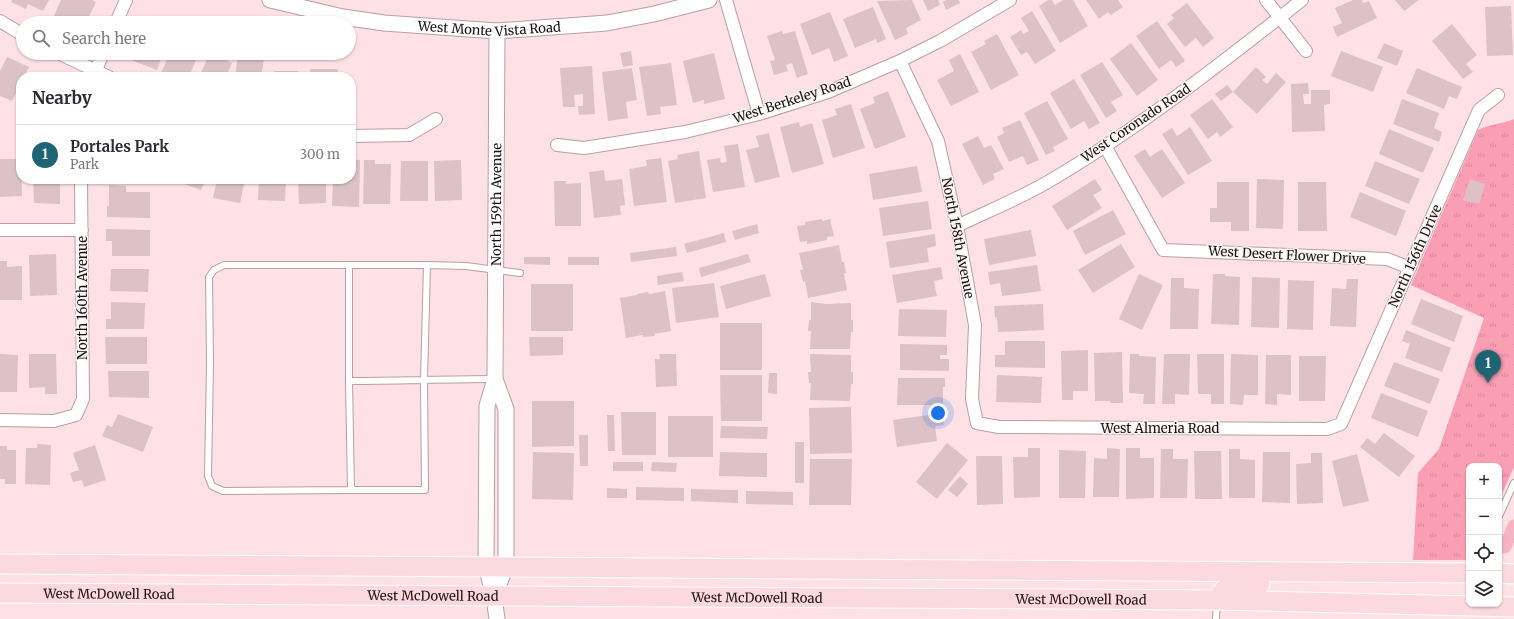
<!DOCTYPE html>
<meta charset="utf-8">
<style>
body{margin:0;font-family:Merriweather,serif;background:#f2f2f3;color:#2b2b33}
.controls{position:absolute;right:12px;bottom:12px;display:grid;overflow:hidden;border-radius:8px;box-shadow:0 1px 3px #0004}
.controls button{width:36px;height:36px;display:grid;place-items:center;padding:0;border:0;border-bottom:1px solid #e1e1e2;background:#fff;color:#2b2b33;font:20px sans-serif}
.you{position:absolute;left:938px;top:413px;width:14px;height:14px;margin:-10px;border:3px solid #fff;border-radius:50%;background:#1a73e8;box-shadow:0 0 0 6px #1a73e833}
.badge{display:grid;place-items:center;width:26px;height:26px;border-radius:50%;background:#1e6474;color:#fff;font-size:13px;font-weight:700}
.pin{position:absolute;translate:-50% -33px;filter:drop-shadow(0 1px 2px #0008)}
.pin::after{content:'';position:absolute;top:21px;width:14px;height:12px;background:inherit;clip-path:polygon(0 0,100% 0,50% 100%)}
.list{margin:0;padding:0;list-style:none}
h2{display:flex;justify-content:space-between;align-items:center;height:52px;margin:0;padding:0 16px;font-size:17px}
h2 small{font-size:13px;font-weight:400;color:#7c7c81}
.list li{display:grid;grid-template-columns:26px 1fr auto;gap:12px;align-items:center;box-sizing:border-box;height:60px;padding:0 16px;border-top:1px solid #e1e1e2}
.list b{display:block;font-size:15px;white-space:nowrap}
.list p{margin:0;font-size:13px;white-space:nowrap;color:#7c7c81}
.list em{font-size:13px;font-style:normal;color:#7c7c81}
.icon{flex:none;width:22px;height:22px;fill:none;stroke:currentColor;stroke-width:2;stroke-linecap:round;stroke-linejoin:round}
.map{position:relative;flex:none;width:1514px;height:619px;overflow:hidden}
.search{position:absolute;background:#fff;box-shadow:0 1px 3px #0004;left:16px;top:16px;width:340px;height:44px;display:flex;align-items:center;gap:10px;box-sizing:border-box;padding:0 14px;border-radius:22px;color:#7c7c81;font-size:15px}
.panel{position:absolute;background:#fff;box-shadow:0 1px 3px #0004;left:16px;top:72px;width:340px;height:112px;border-radius:16px}
.map>svg:first-child{display:block}
.grass{fill:url(#grass-tufts)}
.lines{fill:none;stroke-linecap:round;stroke-linejoin:round}
.canal{stroke:#f4b4c0;stroke-width:13}
.building{fill:#dcc1c6}
.service-casing{stroke:#b99ea3;stroke-width:8}
.minor-casing{stroke:#b99ea3;stroke-width:14}
.tertiary-casing{stroke:#b99ea3;stroke-width:17}
.primary-casing{stroke:#fff;stroke-width:21}
.service{stroke:#fff;stroke-width:6}
.minor{stroke:#fff;stroke-width:12}
.tertiary{stroke:#fff;stroke-width:15}
.primary{stroke:#fbd9df;stroke-width:19}
.labels{text-anchor:middle;dominant-baseline:central;stroke-width:3;stroke-linejoin:round;paint-order:stroke}
.street-label{font-size:13px;fill:#1b1113;stroke:#fbf5f6}
</style>
<div class="map">
<svg width="1514" height="619" viewBox="0 0 1514 619">
<defs>
<pattern id="grass-tufts" width="24" height="20" patternUnits="userSpaceOnUse"><rect width="24" height="20" fill="#fa9fb3"/><path d="M3 7l-1-3M5 7V3M7 7l1-3M15 17l-1-3M17 17v-4M19 17l1-3" fill="none" stroke="#d68899"/></pattern>
</defs>
<rect width="100%" height="100%" fill="#fee1e6"/>
<path class="grass" d="M1514 119V467L1499 501V466H1469V560H1413L1418 473 1439 449 1484 318 1411 285 1478 130C1490 124 1502 124 1514 119Z"/>
<g class="lines">
<path class="canal" d="M1505 547 1514 526"/>
</g>
<path class="building" d="M12 0H49L43 11 28 4 26 9 11 2Z
M61 0H92L96 2 86 23H59L52 20Z
M912 0 921 20 906 28 908 34 895 40 877 1Z
M923 0H938L940 5 928 11Z
M946 0H958L960 3 946 10 943 2Z
M1048 0H1052L1055 5 1063 0H1073L1088 26 1060 43 1039 6Z
M1086 0H1118L1123 7 1111 15 1108 12 1099 19Z
M1353 0H1362L1363 3 1369 1 1377 18 1337 37 1333 27 1342 23 1335 8Z
M1395 0H1419L1404 11Z
M1187 3 1214 38 1203 47 1196 38 1185 47 1167 24 1174 18 1171 15Z
M1511 6 1513 55 1487 56 1485 7Z
M873 7 886 39 877 43 876 39 855 48 843 19Z
M1032 11 1056 51 1035 64 1027 52 1021 55 1010 37 1021 30 1023 34 1029 31 1021 18Z
M830 12 848 56 834 62 829 48 812 55 800 24Z
M1157 21 1185 61 1176 67 1171 60 1159 69 1136 36Z
M1452 24 1477 55 1466 64 1473 72 1463 79 1432 41Z
M782 31 783 34 795 31 808 74 797 78 792 63 786 65 788 71 774 75 770 61 775 60 767 36Z
M997 34 1019 75 991 90 971 52 986 44 984 41Z
M1131 43 1158 80 1137 96 1110 59Z
M1384 43 1403 51 1397 66 1377 58Z
M631 51 633 65 623 67 620 53Z
M1341 51 1383 67 1373 92 1331 76Z
M134 53H163L157 70 131 60Z
M170 53H199L189 77H170L161 73Z
M210 53 232 63 226 77H199Z
M714 53 725 99 704 104V100L693 103 683 61Z
M238 54 264 58 261 77H235Z
M960 54 979 92 951 106 937 80 954 71 949 60Z
M7 57 29 67 24 77H21V83L12 101 0 96V71Z
M1102 62 1123 95 1111 102 1117 111 1106 118 1080 75Z
M671 63 677 105 660 107 661 114 647 116 639 67Z
M592 66 595 114 579 115 578 106H583V94L574 95 575 107H563L560 68Z
M1256 67 1266 77 1262 80 1267 84 1276 73 1286 82 1257 114 1233 92Z
M632 68 637 100 626 102 628 118 608 121 602 72Z
M1417 68 1462 87 1457 99 1449 96 1444 109 1406 93Z
M310 69H338L337 77H310Z
M274 71H298V77H275Z
M1074 79 1100 123 1089 129 1084 121 1071 129 1050 93Z
M1308 83 1309 94H1303L1304 104H1311V90H1330V104L1324 105 1325 131 1292 132 1291 84Z
M1227 85 1233 92 1221 101 1215 94Z
M888 91 906 137 875 149 860 109 875 103 873 97Z
M1212 99 1233 127 1220 137 1217 132 1208 139 1190 115Z
M1402 99 1439 113 1434 128 1442 132 1439 142 1393 124Z
M1047 101 1068 139 1053 147 1055 151 1046 155 1024 113Z
M851 104 865 148 833 158 822 120 837 115 835 109Z
M1020 120 1039 160 1027 165 1023 156 1009 162 997 137 1004 133 1002 128Z
M799 122 800 127 812 123 824 164 792 173 780 127Z
M1190 127 1212 161 1188 175 1162 134 1172 128 1177 136Z
M1389 129 1434 148 1423 173 1379 154Z
M769 133 780 177 755 183 746 150 759 147 756 136Z
M978 136 984 148 991 145 1004 169 993 174 995 179 983 185 962 144Z
M738 144 745 187 713 192 707 160 720 158 721 163 727 162 724 146Z
M1145 149 1150 157 1162 149 1185 183 1162 198 1134 156Z
M699 151 706 198 675 203 668 161 678 159 677 155Z
M661 158 667 202 634 206 629 169 647 166 646 160Z
M0 159H21L22 196 0 197Z
M351 159 360 160 359 207 332 206 333 179H351Z
M364 160H375V164H391L390 204H363Z
M461 160 462 200 435 201 434 161Z
M401 161H428V201H400Z
M1375 161 1420 179 1409 204 1365 186Z
M917 166 922 192 873 200 869 174Z
M604 170 605 181 622 179 625 205 620 206 621 215 594 218 589 172Z
M33 179H60V204L34 203Z
M177 179H206L201 190 176 181Z
M217 179H245L240 203 213 198Z
M259 179H286L285 201 258 200Z
M298 179H326V203L299 204Z
M1095 179 1102 190 1093 195 1102 208 1067 230 1052 206Z
M1257 179 1284 180 1283 229 1256 228Z
M1470 179 1485 184 1479 204 1463 200Z
M554 181H566V184L581 183V226H555Z
M1217 182H1249V231H1231V222H1210V208H1217Z
M1298 182H1326L1327 231H1298Z
M109 185 126 186V192H150V218L107 217V206H109Z
M1360 192 1406 211 1396 236 1350 217Z
M928 201 932 229 883 236 879 208Z
M1113 210 1126 234 1085 255 1073 231Z
M822 219V221L830 219 834 236 827 237V240L807 244V241L800 242 797 226 805 225V222Z
M757 224 759 233 735 240 732 231Z
M106 229 150 230V256H112V241H106Z
M1031 230 1036 256 989 265 984 239Z
M724 233 726 242 687 253 684 244Z
M935 234 936 246 927 248 929 262 890 268 886 242Z
M1121 244 1135 267 1093 293 1078 270Z
M839 245 842 262H844L846 273 844 274 847 290 808 298 805 281 803 282 800 270H803L799 253Z
M676 247 677 256 631 262 630 253Z
M56 254 57 295 30 296 29 255Z
M748 254 751 262 701 277 699 268Z
M524 257H550V265L524 264Z
M568 257H599V265H568Z
M0 261H7V267L22 266V300H0Z
M1037 265 1041 291 1002 296 1000 283 990 285 988 272Z
M941 267 943 279 934 281 937 296 897 303 892 275Z
M111 269H149L148 292 110 291Z
M682 272 684 281 658 285 657 276Z
M765 274 771 296 726 309 720 286Z
M1139 274 1163 285 1142 330 1119 319Z
M1213 274H1225V276L1240 277 1239 325 1211 324Z
M1252 277 1280 278 1279 328 1251 327Z
M1171 278H1184V288L1199 289 1198 329H1170Z
M1347 279H1358L1356 327 1330 326 1332 288 1346 289Z
M1288 280 1314 281 1313 330 1287 329Z
M714 283 719 317 676 323 672 288Z
M531 284H573V331H531Z
M665 291 671 331 654 334 655 336 643 337V335L626 338 620 298 637 295V294L648 292 649 294Z
M1421 299 1463 316 1454 342 1411 324Z
M111 302 145 303 144 329H106V319H111Z
M811 302 826 304 851 303V320H853V332H851L850 349H810L811 331H808L809 320H811Z
M1043 304 1044 330 998 332 997 317 995 318 994 306Z
M899 309 947 310 946 337 898 336Z
M720 323H762V370H720Z
M1406 330 1451 348 1442 372 1405 358 1410 344 1402 341Z
M105 337H147V364H106Z
M529 337H563V355L530 356Z
M1005 341H1045V368L995 367V355H1005Z
M900 344 947 345V355H940V359H949V371L900 370Z
M1088 350V391H1073V400H1062L1061 351Z
M1122 352 1123 403H1110V401H1095L1094 353Z
M0 354 18 355 17 392H0Z
M29 354H56L57 394H45V387L29 388Z
M659 354H676L677 386 656 387 655 359H660Z
M810 354 851 355V372H853V384H851L850 401 810 400 811 383H809L808 372H811Z
M1130 354H1139V356L1156 357 1155 404H1143L1144 394 1129 393Z
M1164 354H1190L1189 395 1175 394V404H1162Z
M1197 354H1224V404H1211V394H1198Z
M1231 354 1258 355V395H1244L1243 405 1230 404Z
M1266 355H1291V395L1277 394V405L1265 404Z
M1299 356H1326L1325 401H1299Z
M1394 362 1440 379 1430 404 1384 386Z
M108 371H149V398L109 397Z
M769 373H777V394L768 393Z
M720 375H762V421H721Z
M997 375 1042 377 1041 403 996 402Z
M898 378H945V387H943V405H897Z
M1381 393 1428 411 1418 437 1371 418Z
M532 401H574V446L532 447Z
M851 407 852 453 810 454 809 408Z
M621 412H656V455H622Z
M942 413 944 425 935 426 937 441 897 447 893 420Z
M118 414 153 427 143 452 102 436 107 425 112 427Z
M607 415H614L615 451H608Z
M668 416H713V457H668Z
M721 426 768 427 767 439 720 438Z
M1384 433 1415 456 1399 477 1360 447 1367 438 1375 444Z
M579 435H588V466H580Z
M795 442H804V483H795Z
M947 443 968 460 937 499 916 482Z
M37 444 51 445 50 485 25 484 26 448H37Z
M95 445 106 480 84 487 82 480 73 482 70 473 79 470 73 453Z
M0 446H7V450H16V484H5V479H0Z
M1028 448H1040V497L1014 498 1013 457H1028Z
M1107 448 1120 449 1119 497H1093L1094 458 1107 459Z
M1126 448H1140V458H1154V498L1126 499Z
M1161 449H1173V459H1188L1187 498H1160Z
M1229 449H1240V459L1255 460V498H1229Z
M1059 450 1086 451 1085 498H1059Z
M1194 451H1221L1222 499H1195Z
M533 452 574 453 573 500 532 499Z
M720 452 767 453V477L719 476Z
M1263 452H1290V503L1262 502Z
M1311 453H1322L1323 503 1297 504 1296 464 1311 463Z
M1357 454 1369 501 1343 507 1332 461Z
M976 456H1002L1003 504 977 505Z
M810 459H852L851 505H809Z
M613 462H643V471H613Z
M652 462 677 463 676 472 651 471Z
M960 476 968 484 957 497 948 490Z
M636 487 684 488V501L636 500Z
M607 488 627 489V498H607Z
M691 489 738 490V503L691 501Z
M746 491 793 492V505L746 504Z"/>
<g class="lines">
<defs>
<path id="service" d="M494 379C446 379 397 381 349 381L351 490H425L424 380 427 265 466 266 520 273
M349 381V265
M351 490 223 491 212 486 208 476 210 363 209 277 214 270 224 265H427
M1499 516 1514 483
M1216 619 1217 603"/>
<path id="minor" d="M726 0 759 114
M1266 0 1306 51
M0 21 23 35
M116 23 126 0
M58 53 109 77
M900 61 938 141 957 226 975 325 972 399 977 423 999 427 1327 429 1341 424 1479 110 1498 95
M93 77 103 53
M351 136 409 135 436 119
M557 145 584 148 685 132 759 114 828 92 900 61 940 41 1010 0
M1105 146 1163 250 1387 259 1410 268
M957 226C986 212 1018 199 1046 183 1137 130 1220 64 1302 0
M0 230H82
M0 420 54 421 76 415 83 399 81 179"/>
<g id="tertiary">
<path id="s1" d="M270 0 343 17 384 23 497 31 607 23 654 14 709 0"/>
<path d="M494 597 506 566V409L495 379"/>
<path id="s2" d="M497 619 494 597 486 566 487 406 495 379 497 31"/>
</g>
<g id="primary">
<path d="M0 564 1469 573"/>
<path d="M1499 573 1514 574"/>
<path id="s3" d="M0 593 1217 600 1514 607"/>
<path d="M1217 600C1226 580 1241 584 1260 584"/>
</g>
</defs>
<use href="#service" class="service-casing"/>
<use href="#minor" class="minor-casing"/>
<use href="#tertiary" class="tertiary-casing"/>
<use href="#primary" class="primary-casing"/>
<use href="#service" class="service"/>
<use href="#minor" class="minor"/>
<use href="#tertiary" class="tertiary"/>
<use href="#primary" class="primary"/>
</g>
<g class="labels">
<g class="street-label">
<text stroke="none"><textPath href="#s1" startOffset="222">West Monte Vista Road</textPath></text>
<text transform="translate(792 100) rotate(-18)">West Berkeley Road</text>
<text transform="translate(1136 123) rotate(-34)">West Coronado Road</text>
<text stroke="none"><textPath href="#s2" startOffset="417">North 159th Avenue</textPath></text>
<text transform="translate(958 238) rotate(79)">North 158th Avenue</text>
<text transform="translate(1287 255) rotate(3)">West Desert Flower Drive</text>
<text transform="translate(1415 256) rotate(-66)">North 156th Drive</text>
<text transform="translate(82 298) rotate(-90)">North 160th Avenue</text>
<text x="1160" y="428">West Almeria Road</text>
<text stroke="none"><textPath href="#s3" startOffset="109">West McDowell Road</textPath></text>
<text stroke="none"><textPath href="#s3" startOffset="433">West McDowell Road</textPath></text>
<text stroke="none"><textPath href="#s3" startOffset="757">West McDowell Road</textPath></text>
<text stroke="none"><textPath href="#s3" startOffset="1081">West McDowell Road</textPath></text>
</g>
</g>
</svg>
<div class="controls">
<button>+</button>
<button>−</button>
<button><svg class="icon" aria-label="locate" viewBox="0 0 24 24"><circle cx="12" cy="12" r="6"/><path d="M12 2v4M12 18v4M2 12h4M18 12h4"/></svg></button>
<button><svg class="icon" aria-label="layers" viewBox="0 0 24 24"><path d="M12 4l9 5-9 5-9-5zM3 14l9 5 9-5"/></svg></button>
</div>
<div class="you"></div>
<div class="pin badge" style="left:1488px;top:383px">1</div>
<div class="search"><svg class="icon" aria-label="search" viewBox="0 0 24 24"><circle cx="10" cy="10" r="6"/><path d="M15 15l6 6"/></svg>Search here</div>
<section class="panel">
<h2>Nearby<small></small></h2>
<ul class="list">
<li><span class="badge">1</span><div><b>Portales Park</b><p>Park</p></div><em>300 m</em></li>
</ul>
</section>
</div>
